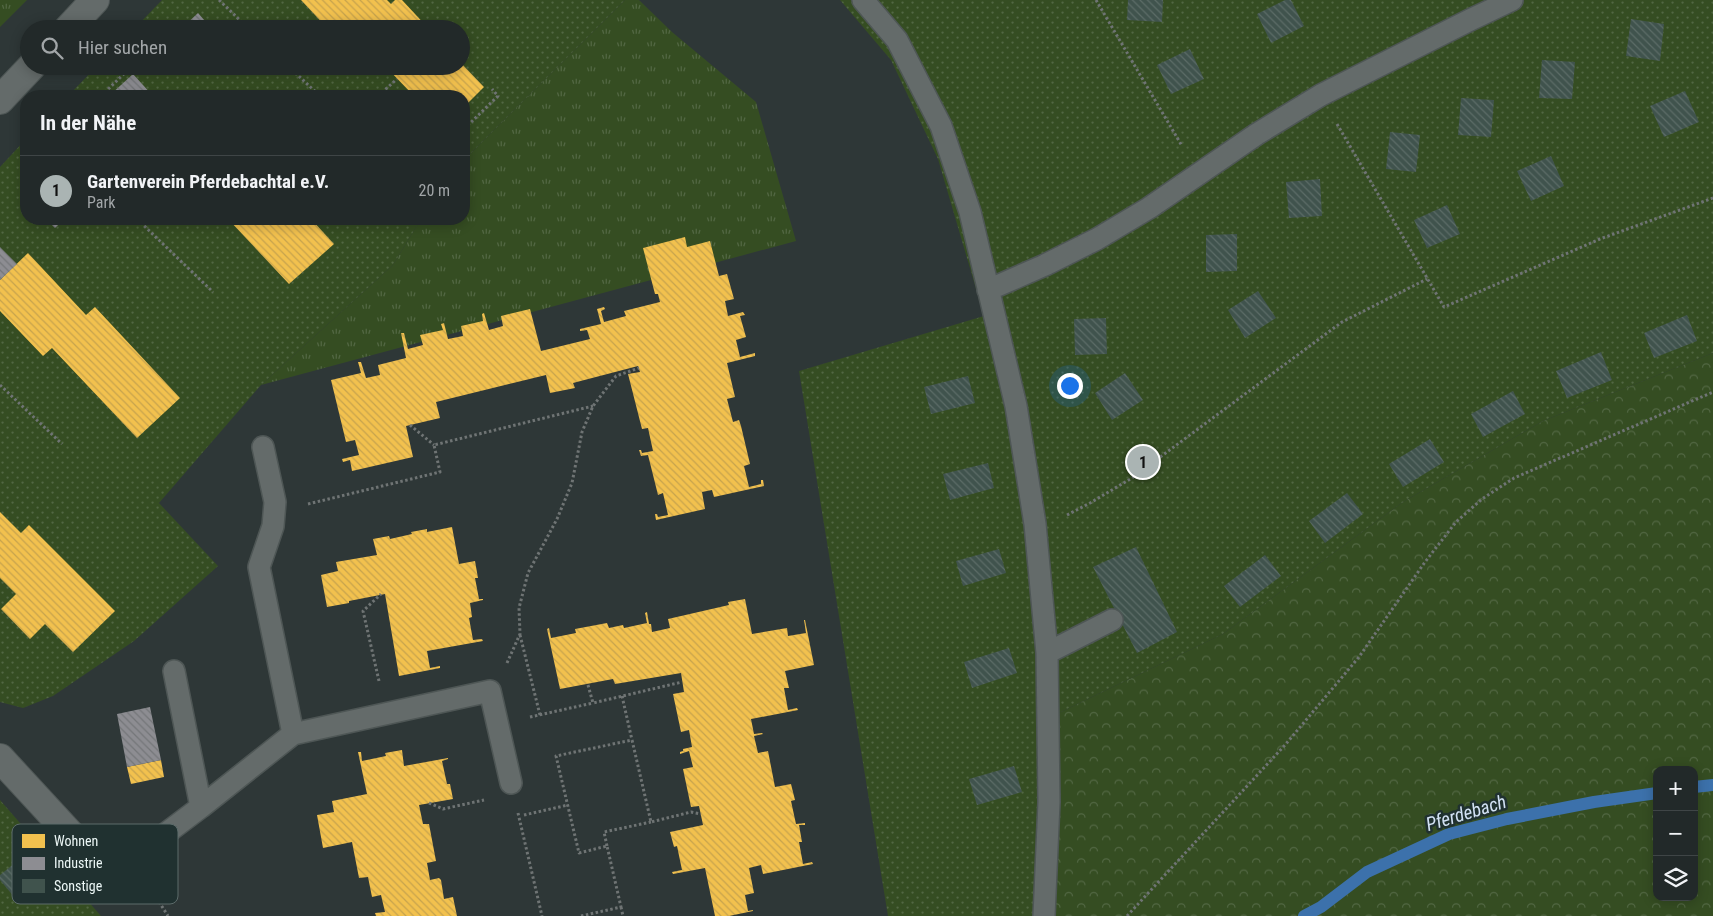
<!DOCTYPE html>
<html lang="de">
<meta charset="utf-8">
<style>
body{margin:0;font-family:"Roboto Condensed",sans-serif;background:#2a3131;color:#f1f3f6}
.controls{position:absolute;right:15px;bottom:15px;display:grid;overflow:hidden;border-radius:10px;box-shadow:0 2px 12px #0003}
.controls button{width:45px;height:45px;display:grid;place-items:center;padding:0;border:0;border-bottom:1px solid #3f4546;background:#222929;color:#f1f3f6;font:25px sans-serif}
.you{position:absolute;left:1069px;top:385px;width:18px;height:18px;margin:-12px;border:4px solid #fff;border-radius:50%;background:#1a73e8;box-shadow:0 0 0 8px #1a73e833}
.badge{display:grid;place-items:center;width:32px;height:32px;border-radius:50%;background:#aab4b3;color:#111;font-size:16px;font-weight:700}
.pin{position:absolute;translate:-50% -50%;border:2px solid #fff;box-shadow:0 1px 5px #0006}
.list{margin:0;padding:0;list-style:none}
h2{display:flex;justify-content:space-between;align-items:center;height:65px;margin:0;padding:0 20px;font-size:21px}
h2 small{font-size:16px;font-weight:400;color:#a2a6a8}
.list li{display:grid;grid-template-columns:32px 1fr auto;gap:15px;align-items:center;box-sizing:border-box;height:70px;padding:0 20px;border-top:1px solid #3f4546}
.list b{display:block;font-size:19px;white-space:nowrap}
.list p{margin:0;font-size:16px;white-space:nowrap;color:#a2a6a8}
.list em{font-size:16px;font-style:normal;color:#a2a6a8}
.icon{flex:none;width:28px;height:28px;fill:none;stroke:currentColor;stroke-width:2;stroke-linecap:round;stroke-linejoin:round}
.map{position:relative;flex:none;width:1713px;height:916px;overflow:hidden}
.search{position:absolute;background:#222929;box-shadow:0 2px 12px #0003;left:20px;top:20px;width:450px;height:55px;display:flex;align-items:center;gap:12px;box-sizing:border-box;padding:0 18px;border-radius:28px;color:#a2a6a8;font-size:19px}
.panel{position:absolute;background:#222929;box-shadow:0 2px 12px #0003;left:20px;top:90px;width:450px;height:135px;border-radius:20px}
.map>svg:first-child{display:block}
.grass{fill:url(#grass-tufts)}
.park{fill:url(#park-crowns);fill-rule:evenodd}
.garden{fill:url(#garden-dots)}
.homes{fill:url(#homes-back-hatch)}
.industry{fill:url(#industry-back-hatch)}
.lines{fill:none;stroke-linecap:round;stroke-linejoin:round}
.stream{stroke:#3c71ab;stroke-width:12}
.building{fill:url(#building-back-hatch)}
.lane-casing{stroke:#4e5655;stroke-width:24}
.street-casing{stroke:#4e5655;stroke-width:30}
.path{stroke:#6f7474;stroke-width:3;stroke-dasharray:2.5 2.5;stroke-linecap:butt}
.lane{stroke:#646b6a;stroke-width:21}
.street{stroke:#646b6a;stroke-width:28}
.labels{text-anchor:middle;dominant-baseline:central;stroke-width:5;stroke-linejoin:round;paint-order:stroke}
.water-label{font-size:19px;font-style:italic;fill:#d3e2f4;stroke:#203130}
.key{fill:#203130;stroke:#5d6c6b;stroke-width:1}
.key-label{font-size:14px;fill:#ecf7f6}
</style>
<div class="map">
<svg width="1713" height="916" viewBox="0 0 1713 916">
<defs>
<pattern id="grass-tufts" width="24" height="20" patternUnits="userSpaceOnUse" patternTransform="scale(1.25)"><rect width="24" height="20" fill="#354d22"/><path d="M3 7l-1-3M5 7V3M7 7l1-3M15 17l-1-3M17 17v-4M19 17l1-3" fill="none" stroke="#526743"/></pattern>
<pattern id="park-crowns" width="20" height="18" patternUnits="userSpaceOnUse" patternTransform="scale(1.25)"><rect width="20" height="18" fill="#354d22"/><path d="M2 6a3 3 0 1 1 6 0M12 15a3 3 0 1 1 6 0" fill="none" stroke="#526743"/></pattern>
<pattern id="garden-dots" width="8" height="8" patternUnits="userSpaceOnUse" patternTransform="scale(1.25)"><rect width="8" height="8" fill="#354d22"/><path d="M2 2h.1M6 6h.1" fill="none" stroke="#526743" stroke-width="1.8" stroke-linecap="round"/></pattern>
<pattern id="homes-back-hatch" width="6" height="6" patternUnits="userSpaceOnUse" patternTransform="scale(1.25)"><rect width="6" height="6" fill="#f2c14e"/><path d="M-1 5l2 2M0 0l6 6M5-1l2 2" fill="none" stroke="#c7a34d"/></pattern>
<pattern id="industry-back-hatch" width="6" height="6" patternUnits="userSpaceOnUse" patternTransform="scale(1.25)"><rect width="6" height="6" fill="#8d8d92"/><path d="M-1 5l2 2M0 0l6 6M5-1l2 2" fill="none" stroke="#747679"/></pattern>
<pattern id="building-back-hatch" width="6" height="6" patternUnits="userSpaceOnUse" patternTransform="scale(1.25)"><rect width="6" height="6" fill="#40534d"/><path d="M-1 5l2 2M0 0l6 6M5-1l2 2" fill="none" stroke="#5c6c67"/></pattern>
</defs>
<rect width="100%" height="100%" fill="#2e3737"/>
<path class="grass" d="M0 0H27L0 27Z
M625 0H639L672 32 756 102 796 241 261 385 393 265 421 219H464V160Z"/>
<path class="park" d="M1713 353V916H1036L1040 722 1223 634 1403 502 1543 421ZM1657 770H1694V897H1657Z"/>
<path class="garden" d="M162 0H625L464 160V96H68L97 66H461V29H134Z
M840 0H1713V353L1543 421 1403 502 1223 634 1040 722 1036 916H888L799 371 984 316 938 159 891 60Z
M26 139V219H421L393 265 261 385 159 503 218 566 134 641 53 696 23 708 0 702V167Z
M0 800 101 916H0Z"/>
<path class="homes" d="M301 0H387L391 4 395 0H402L429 29H328Z
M461 63 484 87 464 107V96H414L385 66H461Z
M228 219H311L334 244 289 284Z
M685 237 687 247 710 241 719 276 727 274 734 299 725 301 728 316 743 312 745 315 740 316 746 337 736 340 740 357 755 353V356L727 363 735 397 727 399 733 422 739 420 741 426 750 464 744 466 749 487 761 484V480H763L764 486 714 497 712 490 702 492 705 509 656 520 655 514H657L658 517 668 515 663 493 658 495 648 455 641 456 639 450H641L642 453 653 451 648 428 642 429 628 374 640 372 638 366 573 383 575 388 550 393 546 375 436 402 440 418 406 426 413 457 352 471 350 460 343 462 342 459 359 455 355 440 346 442 331 380 361 373 358 362H361L366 378 380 375 378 365 406 358 401 333H404L408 349 423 345 420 335 443 330 441 324 444 323 448 339 463 336 461 326 483 321 482 314 484 313 489 330 503 326 501 316 530 309 541 351 590 339 587 330 580 331V329L601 324 597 309 604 307 605 309 601 311 604 322 626 316 624 311 660 302 658 294H655L643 248Z
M28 253 86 315 95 307 180 398 137 438 52 348 43 356 0 311V280Z
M0 512 21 533 29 525 115 611 73 652 45 624 30 639 1 609 16 594 0 578Z
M452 527 459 564 475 561 478 578H475L479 599H483V600L470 603 472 617 469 618 473 640 482 639 483 641 427 651 430 668 440 666V668L399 676 385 594 349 601V603L327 607 321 575 338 571 336 562 377 555 373 539 389 536 390 539 412 534 411 532 427 529V532Z
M745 599 752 634 787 628 788 636 806 633 804 620H805L814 665 785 671 789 688H784L788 710 797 708 798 710 751 719 754 734 762 733 763 734 754 736 758 753 768 751 775 787 791 784 795 800 791 801 796 824 805 823V825H799L802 842H799L803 864 812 862 813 864 763 874 761 865 749 868 754 893 745 895 748 911 753 910V911L729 916H715L705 868 673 874 672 872 682 870 677 846 674 847 670 832 703 825 699 806 691 807 683 769 693 767 689 751 680 754V752L683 751V749L692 747 689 730 681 732 673 694 684 692 681 673 615 684 613 679 560 689 547 629 549 628 551 638 576 633 575 629 607 623 609 628 623 625 624 628 647 623 645 613 647 612 649 624H651L652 632 670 628 668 619 729 605 728 602Z
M402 750 404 766 448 758V759L442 761 447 784H450L453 799 419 805 423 824H429L436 861 427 863 430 880 439 878 441 880 444 899 453 897 457 916H376L375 913 385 912 381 895 372 897 368 877 359 878 352 842 323 848 317 815 334 812 332 801 367 794 358 752H361L362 761 386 756 385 753Z
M161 760 164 777 131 784 127 767Z"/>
<path class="industry" d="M198 13 212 29H181Z
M202 66H218L209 74Z
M133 74 153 96H109Z
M26 184V196L20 189Z
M46 219H64L55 228Z
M0 247 17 264 0 280Z
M150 707 161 760 127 767 117 714Z"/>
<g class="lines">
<path class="stream" d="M1694 787 1713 785
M1304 916 1321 907 1367 872 1449 834 1507 819 1594 802 1657 793"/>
</g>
<path class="building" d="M1128 0H1163L1162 22 1127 20Z
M1285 0H1291L1304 26 1271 43 1257 14Z
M1631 19 1664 24 1660 61 1626 56Z
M1190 49 1204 79 1171 94 1157 65Z
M1542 60 1575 62 1572 99 1539 98Z
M1685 91 1699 122 1664 137 1650 106Z
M1461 98 1494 100 1491 137 1458 135Z
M1390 132 1420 135 1416 172 1386 169Z
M1551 156 1564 186 1531 201 1517 171Z
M1320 179 1322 216 1289 218 1286 182Z
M1447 205 1460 234 1427 248 1414 220Z
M1237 234V271L1206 272V235Z
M1258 291 1276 318 1245 338 1228 310Z
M1687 315 1697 341 1654 358 1644 333Z
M1106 318 1107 354 1075 355 1074 319Z
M1601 352 1612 380 1567 398 1556 371Z
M1125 373 1143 400 1112 420 1095 393Z
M968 376 975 403 931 414 924 387Z
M1513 391 1525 414 1483 437 1471 414Z
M1430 439 1444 462 1403 487 1389 464Z
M988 463 994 488 950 500 943 474Z
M1347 493 1363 514 1325 543 1309 521Z
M1136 547 1177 632 1137 653 1093 567Z
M999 549 1006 573 963 586 956 561Z
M1265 555 1281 576 1240 607 1224 586Z
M1009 648 1017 673 972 688 964 662Z
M1014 766 1022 792 977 805 969 779Z
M25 855 48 882 20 904 0 880V875Z"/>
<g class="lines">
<defs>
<path id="lane" d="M863 0 897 40 941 126 970 212 1016 406 1035 524 1047 653 1049 802 1044 916
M988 290 1045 265 1097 239 1149 208 1257 134 1321 95 1470 20 1512 0
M263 447 275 502 273 526 259 567 293 734
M1047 653 1112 620
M174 671 201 807
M132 859 201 807 293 734 490 691 511 783"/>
<path id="street" d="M68 29 95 0
M0 100 32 66
M0 758 106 873 132 859"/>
</defs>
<use href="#lane" class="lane-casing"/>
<use href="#street" class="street-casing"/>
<path class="path" d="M219 0 249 29
M1096 0 1182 146
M288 66 320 96
M101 96 132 66
M366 96 368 94 370 96
M378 96 397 79
M1337 124 1444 307 1600 239 1713 198
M464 129 498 96 492 89
M137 219 213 292
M0 385 62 444
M410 425 434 445
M308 504 440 472 434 445 593 406
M1067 515 1090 503 1132 478 1342 322 1427 279
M520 635 540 715
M507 663 520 634 519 608 528 573 557 519 572 483 582 432 593 406 616 376 639 368
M379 681 363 611 381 594
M588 685 593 703 682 682
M622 696 632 740
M530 717 593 703
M429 803 443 809 484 800
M518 813 542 916
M524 815 568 805
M607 846 604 832 651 822
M151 889 168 916
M621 907 623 916
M581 916 621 907 607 846 579 853 556 756 632 740 651 822 691 812 701 814
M1127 916 1285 745 1359 657 1425 562 1456 522 1482 499 1514 478 1713 392"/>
<use href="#lane" class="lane"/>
<use href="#street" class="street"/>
</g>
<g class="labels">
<g class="water-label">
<text transform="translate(1466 813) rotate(-17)">Pferdebach</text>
</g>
</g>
<rect x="12" y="824" width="166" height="80" rx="8" class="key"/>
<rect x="22" y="834" width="23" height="14" fill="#f2c14e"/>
<rect x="22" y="857" width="23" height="13" fill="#8d8d92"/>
<rect x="22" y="879" width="23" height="14" fill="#40534d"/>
<g class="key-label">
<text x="54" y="846">Wohnen</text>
<text x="54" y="868">Industrie</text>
<text x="54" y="891">Sonstige</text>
</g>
</svg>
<div class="controls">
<button>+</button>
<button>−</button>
<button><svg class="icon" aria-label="layers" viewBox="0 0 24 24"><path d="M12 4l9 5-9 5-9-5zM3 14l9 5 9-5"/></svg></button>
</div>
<div class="you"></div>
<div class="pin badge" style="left:1143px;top:462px">1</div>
<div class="search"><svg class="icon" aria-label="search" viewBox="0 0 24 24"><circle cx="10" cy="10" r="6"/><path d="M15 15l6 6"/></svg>Hier suchen</div>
<section class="panel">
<h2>In der Nähe<small></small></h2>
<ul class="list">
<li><span class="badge">1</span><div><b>Gartenverein Pferdebachtal e.V.</b><p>Park</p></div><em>20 m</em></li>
</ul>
</section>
</div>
